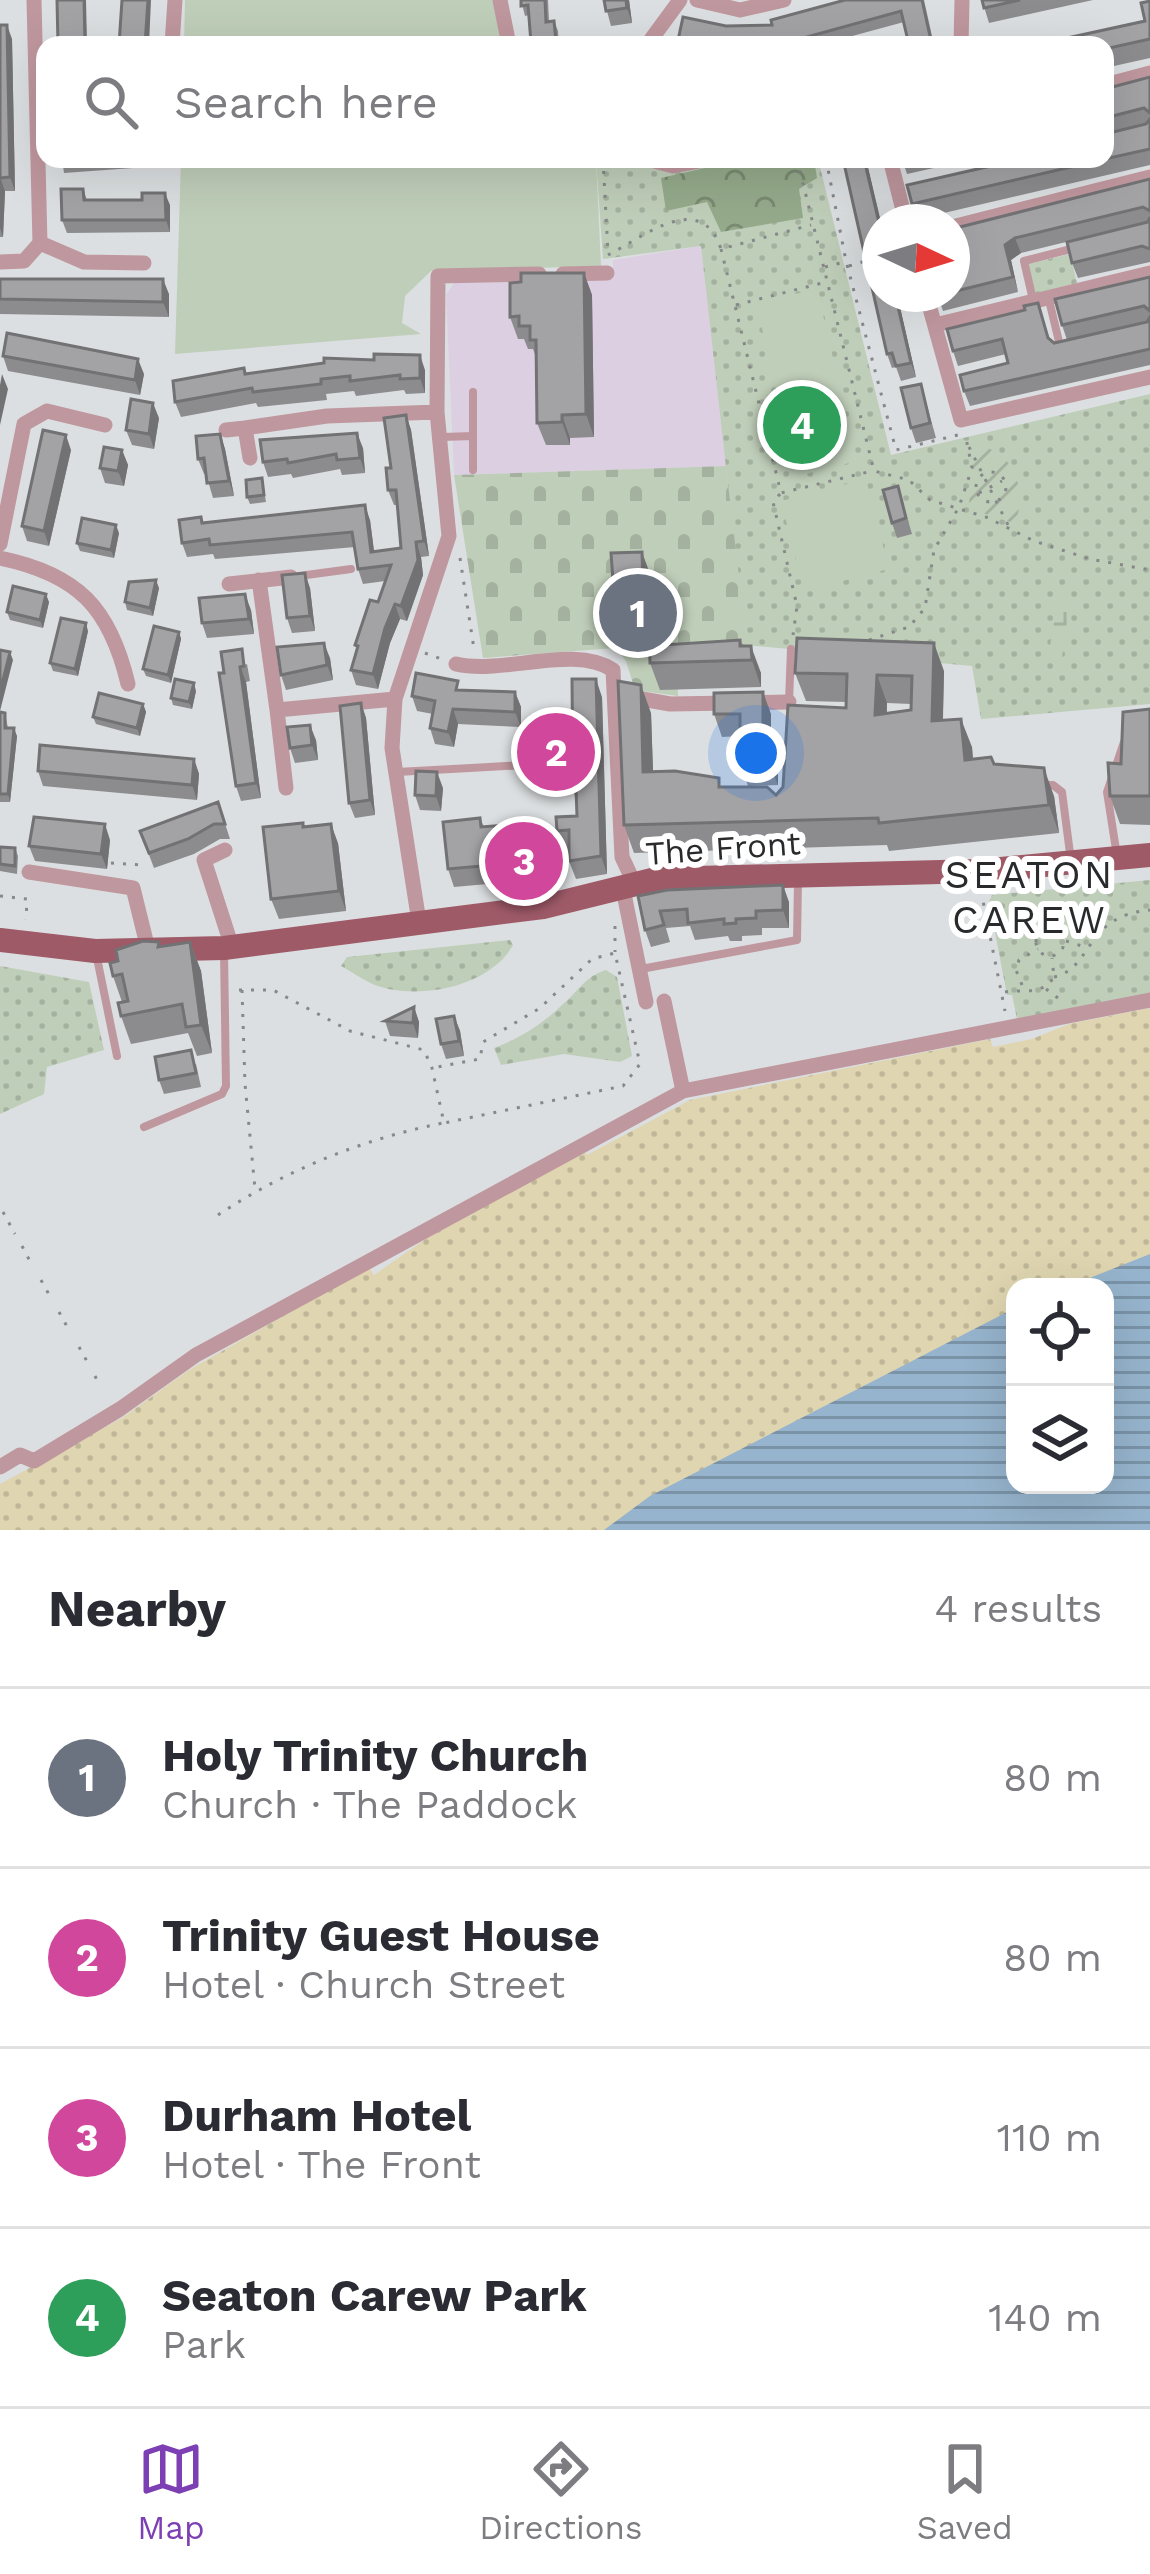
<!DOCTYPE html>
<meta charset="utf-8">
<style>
body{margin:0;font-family:"Work Sans",sans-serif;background:#f2f2f3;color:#2b2b33}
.controls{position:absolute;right:36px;bottom:36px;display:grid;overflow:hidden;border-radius:24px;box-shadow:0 12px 48px #0002}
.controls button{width:108px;height:108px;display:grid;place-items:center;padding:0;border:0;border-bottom:3px solid #e1e1e2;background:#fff;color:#2b2b33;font:60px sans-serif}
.compass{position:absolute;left:862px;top:204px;width:108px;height:108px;border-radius:50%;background:#fff;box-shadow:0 12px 48px #0002;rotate:94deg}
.you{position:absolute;left:756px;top:753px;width:42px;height:42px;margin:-30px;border:9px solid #fff;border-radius:50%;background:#1a73e8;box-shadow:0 0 0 18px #1a73e833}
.badge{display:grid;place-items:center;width:78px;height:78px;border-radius:50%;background:#7d3fb4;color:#fff;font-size:39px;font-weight:700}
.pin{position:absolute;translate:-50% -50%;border:6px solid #fff;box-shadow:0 3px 12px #0006}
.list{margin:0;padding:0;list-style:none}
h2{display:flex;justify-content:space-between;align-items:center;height:156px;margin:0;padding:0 48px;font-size:51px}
h2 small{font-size:39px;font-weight:400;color:#7c7c81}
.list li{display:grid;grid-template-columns:78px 1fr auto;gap:36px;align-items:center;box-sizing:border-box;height:180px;padding:0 48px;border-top:3px solid #e1e1e2}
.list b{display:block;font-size:45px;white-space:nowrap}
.list p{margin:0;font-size:39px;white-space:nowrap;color:#7c7c81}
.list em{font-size:39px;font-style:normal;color:#7c7c81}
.icon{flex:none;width:66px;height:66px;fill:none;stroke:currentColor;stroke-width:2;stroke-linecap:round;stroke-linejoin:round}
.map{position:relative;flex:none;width:1150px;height:1530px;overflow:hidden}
.search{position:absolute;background:#fff;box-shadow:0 12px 48px #0002;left:36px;right:36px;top:36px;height:132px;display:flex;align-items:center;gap:30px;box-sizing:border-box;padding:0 42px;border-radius:24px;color:#7c7c81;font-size:45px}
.sheet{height:876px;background:#fff}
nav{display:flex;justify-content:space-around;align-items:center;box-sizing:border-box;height:168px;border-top:3px solid #e1e1e2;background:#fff;font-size:33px;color:#7c7c81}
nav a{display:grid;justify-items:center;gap:6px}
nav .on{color:#7d3fb4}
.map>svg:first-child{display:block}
.education{fill:#ddcfe2}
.grass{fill:url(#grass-dots)}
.forest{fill:url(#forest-crowns)}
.wetland{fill:url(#wetland-marsh)}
.sand{fill:url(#sand-dots);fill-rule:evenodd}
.cemetery{fill:url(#cemetery-stones)}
.garden{fill:url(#garden-furrows)}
.pitch{fill:#bfceb9}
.water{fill:url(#water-rules)}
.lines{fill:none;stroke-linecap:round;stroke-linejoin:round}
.path{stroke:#86888a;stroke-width:3;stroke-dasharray:3 9;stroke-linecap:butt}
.lane{stroke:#bf979e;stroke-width:8}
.street{stroke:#bf979e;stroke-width:15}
.primary{stroke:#9f5a68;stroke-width:24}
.wall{fill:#8c8c8f;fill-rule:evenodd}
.shaded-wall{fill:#727274}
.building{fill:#a3a3a6;stroke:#727274;stroke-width:3;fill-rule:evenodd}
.labels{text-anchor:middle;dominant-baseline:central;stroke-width:12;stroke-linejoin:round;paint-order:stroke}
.street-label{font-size:33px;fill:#292a2b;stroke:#fff}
.quarter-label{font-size:39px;letter-spacing:3px;fill:#282a2b;stroke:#fff}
</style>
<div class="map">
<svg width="1150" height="1530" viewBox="0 0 1150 1530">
<defs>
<pattern id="grass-dots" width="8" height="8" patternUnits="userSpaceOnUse" patternTransform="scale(3)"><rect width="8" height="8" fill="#bfceb9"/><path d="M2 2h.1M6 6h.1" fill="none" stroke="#a4b19f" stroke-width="1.8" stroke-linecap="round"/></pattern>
<pattern id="forest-crowns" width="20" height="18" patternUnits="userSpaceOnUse" patternTransform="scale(3)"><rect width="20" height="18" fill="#95aa8b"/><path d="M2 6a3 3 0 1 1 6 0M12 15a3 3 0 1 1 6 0" fill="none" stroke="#7a8b72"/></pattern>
<pattern id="wetland-marsh" width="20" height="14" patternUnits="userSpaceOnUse" patternTransform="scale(3)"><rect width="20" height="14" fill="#bfceb9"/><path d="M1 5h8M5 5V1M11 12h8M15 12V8" fill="none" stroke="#a4b19f"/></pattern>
<pattern id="sand-dots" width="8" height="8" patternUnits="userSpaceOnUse" patternTransform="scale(3)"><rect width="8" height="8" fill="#dfd5b0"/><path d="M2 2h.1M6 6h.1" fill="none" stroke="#bfb798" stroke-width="1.8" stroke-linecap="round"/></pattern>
<pattern id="cemetery-stones" width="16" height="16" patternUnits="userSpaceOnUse" patternTransform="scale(3)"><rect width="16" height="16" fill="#bfceb9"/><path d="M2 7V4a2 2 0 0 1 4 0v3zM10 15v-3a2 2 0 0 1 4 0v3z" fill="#a4b19f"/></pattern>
<pattern id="garden-furrows" width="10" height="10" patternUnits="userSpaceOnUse" patternTransform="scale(3)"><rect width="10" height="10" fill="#bfceb9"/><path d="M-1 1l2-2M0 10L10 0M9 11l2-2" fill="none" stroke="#a4b19f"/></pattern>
<pattern id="water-rules" width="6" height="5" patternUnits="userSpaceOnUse" patternTransform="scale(3)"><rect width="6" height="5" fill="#96b4cd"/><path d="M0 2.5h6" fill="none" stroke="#7a93a7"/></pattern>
</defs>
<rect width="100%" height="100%" fill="#dcdfe1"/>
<path class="education" d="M701 246 726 466 454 475 446 295 454 283 613 279V260Z"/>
<path class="grass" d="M596 159H667L683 166 718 159H818L891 455 1150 394V704L981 719 972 666 746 645 701 246 603 259Z
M1070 254 1077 283 1035 294 1028 264Z
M1150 880V993L1017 1019 1012 995H1007L989 901 992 895Z
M510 940 513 945C490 987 417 1001 375 985 363 980 352 972 341 966L347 957Z
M0 966 89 982 104 1050 47 1067 44 1094 0 1114Z
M606 970 617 977 632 1056 620 1062 564 1054 501 1065 494 1048C520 1038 541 1025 561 1006 577 993 585 976 606 970Z"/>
<path class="forest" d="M744 159H814L817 178 799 189 803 218 721 232 707 202 666 211 661 178Z"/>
<path class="wetland" d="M1060 591 1071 594 1061 664 1047 662Z"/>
<path class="sand" d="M1150 1008V1530H0V1484L122 1418 189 1370 369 1267 374 1275 430 1236 583 1150 587 1155 690 1100 990 1039 993 1047 1032 1039 1069 1024ZM1015 1287H1105V1485H1015Z"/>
<path class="cemetery" d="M726 466 748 654 677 658 678 696 635 690 626 661 615 648 483 658 454 475Z"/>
<path class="garden" d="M975 444C1017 453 1025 487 1016 524L977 511 969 503Z"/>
<path class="pitch" d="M185 0H496L506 45H184Z
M181 159H596L601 266 431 271 405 296 402 323 421 334 175 354Z
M817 289 857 461 797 476 756 303Z
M866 479 889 569 804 591 781 501Z"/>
<path class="water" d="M1150 1254V1530H604L650 1496 1015 1308V1485H1105V1287H1067Z"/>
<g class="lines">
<path class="path" d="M603 159 608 253
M797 159 874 471 909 480 930 500 986 517 1034 541 1090 559 1150 570
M826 159 846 261 896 450 958 435
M721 249 781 493 872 471
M608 255C645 236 701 189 721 249L811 225
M849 266 869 260
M825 267 844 262
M736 305 826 282
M969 447 1010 529
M976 487a15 15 0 1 1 30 0a15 15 0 1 1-30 0Z
M979 493 1002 481
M780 494 773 502 797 606 793 635
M460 558 474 649
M869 640 909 627 925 608 934 550 959 507 972 468 966 438
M425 653 444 660
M111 863 141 865
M981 891 1005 1011
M0 896 27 899 26 920
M615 926V952
M1036 942a14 14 0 1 1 28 0a14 14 0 1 1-28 0Z
M1066 941 1085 947
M1054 977C1094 968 1083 916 1150 910
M1022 985 1016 970 1019 960 1038 949
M1046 989 1062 1001
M239 990H273L350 1031 424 1050 432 1068 444 1123 623 1086 640 1064 615 953 592 959 540 1008 483 1042 480 1059 432 1068
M242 990 245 1084 255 1189
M1005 992C1024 989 1042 996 1054 977L1052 958
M3 1212 15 1234
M218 1215C286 1170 363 1139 443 1123
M22 1246 33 1267
M41 1280 52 1300
M59 1312 70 1332
M79 1347 89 1365
M95 1376 99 1384"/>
<path class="lane" d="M1033 300 1024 261 1075 248
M1049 300 1061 350
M442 437 473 436
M473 470V392
M299 576 351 569
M789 702 791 649
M397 772 526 765
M1041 785H1053L1062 792 1071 861
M1117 856 1107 792 1124 742
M97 958 117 1056
M641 969 797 940 798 880
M144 1127 222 1094 226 1086 224 950"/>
<path class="street" d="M500 0 509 45
M697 0 740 10 784 0
M172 45 175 0
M647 45 680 0
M961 45 962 0
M1105 85 1150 73
M647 159 673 166 710 159
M890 159 906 222
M952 227 1150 177
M40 243 84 262 144 263
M0 262 24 261 40 243 34 0
M563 274 607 273
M926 294 961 420 1150 377
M935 325 1150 273
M226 430 245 428
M250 458 245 428 327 416 437 412
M0 544 24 424 47 411 105 425
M0 558C78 574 110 608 128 684
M259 580 277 710 395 699
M229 584 291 577
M456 664C504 675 574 644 613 670L622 857 635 885
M631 697 670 704 789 702
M277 710 286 788
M225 850 204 860 232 947
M29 872 133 888 149 953
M623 889 646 1002
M419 922 392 748 395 699 449 536 437 412 438 276 539 274
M664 1001 683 1091 1150 1000
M0 1467 20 1455 34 1461 120 1409 196 1355 683 1091"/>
<path class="primary" d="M0 940 95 951 224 948 543 907 656 879 980 871 1150 855"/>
</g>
<path class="wall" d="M521 0H548L549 21H554L558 31 559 45H532L529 15 525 16Z
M604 0H629L632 23 611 26Z
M845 0H924L934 45 904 22 819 45H677L726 26 772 25Z
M982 0H1093L989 23Z
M1150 1V58L1105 68V45L1145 21Z
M0 25 12 39 15 191H5L3 237H0Z
M1150 77V165L918 219 912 204 1105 159V89Z
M62 159H174L175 165 64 173Z
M843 159H866L916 377 901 381 896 367 892 368 887 354Z
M902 159H974L907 174Z
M1150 179V262L1078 278 1072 263 1148 222 1021 253 1011 260 1018 292 943 311 937 294H952V229Z
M83 189 87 200 170 205V232L67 233 62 220Z
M584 273 592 295 594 437 570 438V445H546L537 423 536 357 533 349H528L524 339H518L510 317Z
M1150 277V365L970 406 964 391 1008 363 1006 354 958 366 953 351 1025 310 1054 343 1067 340 1062 325Z
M0 279 169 294V317L0 314Z
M3 356 144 374 140 395 8 371Z
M244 368 247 374 425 370V393L406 394 404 390 356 396 354 391 326 394 327 400 258 407 256 403 181 417 175 402Z
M921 384 936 438 916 443 911 428Z
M406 415 411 430 429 556 421 557 423 575 407 621 400 619 390 643 378 689 356 685 351 670 357 651 355 645 378 602 385 581 363 584 358 569 355 547 215 559 213 554 187 557 182 543 201 517 203 523 370 520 374 551 401 548 397 505H394L388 490 391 468Z
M159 418 154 449 132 445 126 430Z
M220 434 225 449 234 496 213 498 206 474H204L198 459Z
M363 448 365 473 342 475 340 469 293 478 291 474 268 477 263 462Z
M71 450 49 546 27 541 22 526Z
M122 450 128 465 124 486 105 483 100 468Z
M262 478 266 502 250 504 247 497Z
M898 486 912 534 897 538 892 523Z
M119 533 114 558 80 551 77 543Z
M653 582 654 632 669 644 740 640 761 673V687L660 690 650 663V651L627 652 616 622Z
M159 588 153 616 127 610 125 602Z
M310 588 315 631 292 633 287 618Z
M49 602 43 628 10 620 7 612Z
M251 610 254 634 207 638 202 623Z
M88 631 78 676 53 671 50 663Z
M179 632 181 639 171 683 146 676 143 669Z
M330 658 333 680 286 690 281 675Z
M247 664 250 681 246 682 261 798 241 801 236 786 219 673Z
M944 671 943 720 972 747 973 759 994 764 1054 796 1059 833 889 851 887 845 634 853 624 825 651 713 653 772 722 787 776 795 846 708V702L806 701 795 673ZM887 703 911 704V710L887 714Z
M461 690 515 692 521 707V727L458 724 454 747 435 744 430 728 433 714 417 711 412 696Z
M196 691 192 709 173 705 171 698Z
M602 697 607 874 576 879 569 861V849H563L557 831 577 816 576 800 573 789Z
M361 703 366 718 375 815 355 818 349 803Z
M143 704 146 712 140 736 96 724 93 717Z
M1150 709V825L1120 824 1110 796 1121 764Z
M0 712 5 713 8 728 17 736 10 802H0Z
M714 714H771V752L778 771V785L748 786 740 763V736L722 737Z
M316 740 318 760 295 763 290 748Z
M194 759 199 774 197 800 43 786 38 771Z
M443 788 441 811 420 810 415 795Z
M218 802 230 839H220L194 854 154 868 140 831Z
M480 818 484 827 535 823 541 841 544 879 454 887 448 869Z
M110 840 107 869 35 861 29 846Z
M338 843 346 911 279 919 271 899Z
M0 847 15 848 18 856 17 874 0 871Z
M638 896 789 902V928H762V935L742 936V941H730L728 936 695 940 690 926 666 928 670 942 651 947 645 930Z
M190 942 201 971 212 1053 197 1056 188 1033 131 1044 121 1016 122 1002 113 976 160 946Z
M414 1007 419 1022 418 1038 390 1036 385 1021Z
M454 1016 460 1031 464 1056 446 1059 441 1044Z
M196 1064 201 1087 164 1094 159 1080Z"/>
<path class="shaded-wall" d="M84 0H86L87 45H85Z
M148 0H151L149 45H145Z
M626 0H629L632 23 627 8Z
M7 25 12 39 15 191 10 177Z
M864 159H866L881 222 880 227Z
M0 177 5 191 3 237 0 228Z
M165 193 170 205V232L166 220Z
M1015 238 1021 253 1011 260 1018 292 1005 245Z
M584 273 592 295 594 437 586 414Z
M163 279 169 294V317L163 302Z
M895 294H897L916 377 911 363Z
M420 355 425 370V393L420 378Z
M138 359 144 374 140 395 135 380Z
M2 374 8 389 0 425V385Z
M153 403 159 418 154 449 149 434Z
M406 415 411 430 429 556 424 541Z
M562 415 570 438V445L562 422Z
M357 433 363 448 365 473 360 458Z
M220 434 225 449 234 496 229 481Z
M66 435 71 450 49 546 44 531Z
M122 450 128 465 124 486 118 471Z
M365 505 370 520 376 567 371 552Z
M116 525 119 533 114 558 111 550Z
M416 542 421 557 423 575 407 621 401 606Z
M642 552 653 582 654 650 644 621Z
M305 573 310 588 315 631 310 616Z
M156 580 159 588 153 616 150 608Z
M46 594 49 602 43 628 40 620Z
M245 594 251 610 254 634 249 619Z
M395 604 400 619 390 643 378 689 373 674 385 628Z
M86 623 88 631 78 676 75 669Z
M179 632 181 639 171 683 168 675Z
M324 643 330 658 333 680 327 665Z
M934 643 944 671 942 749 932 721Z
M751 646 761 673V687L752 660Z
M10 652 13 660 0 711V692Z
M240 667 246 682 261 798 256 783Z
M877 675 887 703 885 743 875 715Z
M596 679 602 697 607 874 601 856Z
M194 683 196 691 192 709 189 702Z
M641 685 651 713 654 800 643 772Z
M515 692 521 707V727L515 712Z
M763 692 771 714V752L778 771V785L763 749Z
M361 703 366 718 375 815 370 800Z
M143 704 146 712 140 736 137 728Z
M453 709 458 724 454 747 448 732Z
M961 719 972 747 975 788 965 760Z
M310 725 316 740 318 760 312 745Z
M14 728 17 736 10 802 8 794Z
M194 759 199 774 197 800 192 785Z
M1044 768 1054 796 1059 833 1049 805Z
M437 772 443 788 441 811 436 796Z
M535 823 541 841 544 879 538 861Z
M105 824 110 840 107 869 101 854Z
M331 824 338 843 346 911 339 891Z
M783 885 789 902V928L783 910Z
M190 942 201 971 212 1053 201 1025Z
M414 1007 419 1022 418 1038 413 1023Z
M454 1016 460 1031 464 1056 459 1041Z"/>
<path class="building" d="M57 0H84L85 45H58Z
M122 0H148L145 45H119Z
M521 0H545L546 22 554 21 556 41 531 43 528 5 521 6Z
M604 0H626L627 8 606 11Z
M845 0H922L932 45H909L901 11 778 45H677L683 17 726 26 772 25 771 20Z
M982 0H1020L984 8Z
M1150 1V39L1105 49V45H1035L1145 21 1141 3Z
M0 25H7L10 177 0 178Z
M568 38 579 45H563Z
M1150 77V113L1144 108 1105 118V89Z
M1150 119V149L1105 159V134L1146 124Z
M62 159H154L62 166Z
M843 159H864L880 227V294H895L911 363 896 366 892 353 887 354Z
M997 159H1105L912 204 907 185 995 165 994 160Z
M1150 179V211L1143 207 1015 238 1005 245 1013 277 952 292V229Z
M61 189H83L84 200H142V193H165L166 220H62Z
M1150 217V249L1142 246 1072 263 1067 242 1148 222Z
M521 273H584L586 414 562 415V422L537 423 536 340H530V326H519V316L510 317V283L521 282Z
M1150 277V311L1144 306 1062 325 1055 299Z
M0 279H163V302L0 299Z
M1038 303 1048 338 1054 343 1147 322 1150 317V349L964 391 960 375 1008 363 1002 339 953 351 947 329 1025 310 1024 306Z
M7 333 138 359 135 380 3 356Z
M374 354 420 355V378L400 379V375L350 381V376L321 379V384L253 392 252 388 175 402 173 381 244 368 245 374 324 363V358L374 360Z
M921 384 930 423 911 428 901 388Z
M131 399 153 403 149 434 126 430Z
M406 415 424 541 416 542 418 560 401 606 395 604 385 628 373 674 351 670 358 646 355 645 370 600 378 602 391 565 358 569 352 532 210 545 209 539 182 543 179 520 201 517 202 523 365 505 371 552 401 548 396 490H388L386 468H391L384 418Z
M43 430 66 435 44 531 22 526Z
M357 433 360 458 337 460 336 454 288 463 287 459 263 462 260 440Z
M220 434 229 481 207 483 204 458 198 459 196 436Z
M104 447 122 450 118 471 100 468Z
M262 478 264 495 247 497 246 480Z
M898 486 906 518 892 523 883 490Z
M82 518 116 525 111 550 77 543Z
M642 552 644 621 616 622 611 553Z
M305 573 310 616 287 618 282 575Z
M156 580 150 608 125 602 129 582Z
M13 586 46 594 40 620 7 612Z
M245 594 249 619 202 623 199 598Z
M61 618 86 623 75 669 50 663Z
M154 626 179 632 168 675 143 669Z
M664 631V645L740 640V646H751L752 660 650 663 649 632Z
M797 638 934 643 932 721 961 719 965 760 991 757 994 764 1044 768 1049 805 879 823 878 818 624 825 618 681 641 685 643 772 675 771 719 778V787H767L776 795 783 787 788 705 846 708 847 674 795 673ZM877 675 912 676 911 710 875 715Z
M324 643 327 665 281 675 277 647Z
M242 649 244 666 240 667 256 783 236 786 219 673H224L221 652Z
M0 650 10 652 0 692Z
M416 673 458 681 456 690 515 692V712L453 709 448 732 430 728 435 701 412 696Z
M175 679 194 683 189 702 171 698Z
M572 679H596L601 856 569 861V830L557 831 556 817 577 816 576 789H573Z
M763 692V749H770V763H740V714H714V693Z
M99 693 143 704 137 728 93 717Z
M361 703 370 800 349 803 340 706Z
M1150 709V796H1110L1108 763 1121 764 1123 712Z
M0 712 5 713V728H14L8 794H0Z
M310 725 312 745 290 748 287 727Z
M40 745 194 759 192 785 38 771Z
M416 771 437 772 436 796 415 795Z
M218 802 225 824H214L188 839 149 853 140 831Z
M34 817 105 824 101 854 29 846Z
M480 818 481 827 535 823 538 861 448 869 443 822Z
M303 823V827L331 824 339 891 271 899 263 827Z
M0 847 15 848V866L0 864Z
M783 885V910L756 911V918L736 919V923L724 924V919L688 923 687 909 660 911 664 925 645 930 638 896 667 890Z
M143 941 159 942 158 947 190 942 201 1025 186 1027 182 1004 121 1016 118 1003 128 1001 122 974 113 976 110 963 118 961 116 950Z
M414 1007 413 1023 385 1021Z
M454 1016 459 1041 441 1044 436 1019Z
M191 1050 196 1073 159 1080 155 1057Z"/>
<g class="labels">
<g class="street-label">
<text transform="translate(723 848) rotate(-4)">The Front</text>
</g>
<g class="quarter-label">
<text x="1030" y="874">SEATON<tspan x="1030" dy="45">CAREW</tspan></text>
</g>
</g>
</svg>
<div class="controls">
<button><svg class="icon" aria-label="locate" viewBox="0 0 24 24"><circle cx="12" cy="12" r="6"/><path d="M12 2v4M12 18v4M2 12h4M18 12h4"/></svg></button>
<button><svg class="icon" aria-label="layers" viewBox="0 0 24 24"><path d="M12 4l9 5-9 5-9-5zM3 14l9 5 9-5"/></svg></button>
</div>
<svg class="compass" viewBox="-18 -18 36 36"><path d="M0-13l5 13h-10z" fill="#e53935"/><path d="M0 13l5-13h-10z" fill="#7c7c81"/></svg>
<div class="you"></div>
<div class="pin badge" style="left:638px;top:613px;background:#6b7280">1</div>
<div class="pin badge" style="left:556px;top:752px;background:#d1479c">2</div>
<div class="pin badge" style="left:524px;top:861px;background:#d1479c">3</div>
<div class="pin badge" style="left:802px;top:425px;background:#2e9e5b">4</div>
<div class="search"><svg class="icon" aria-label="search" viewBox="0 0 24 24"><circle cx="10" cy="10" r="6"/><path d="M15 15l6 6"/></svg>Search here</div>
</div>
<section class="sheet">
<h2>Nearby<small>4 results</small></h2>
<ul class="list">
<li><span class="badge" style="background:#6b7280">1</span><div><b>Holy Trinity Church</b><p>Church · The Paddock</p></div><em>80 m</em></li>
<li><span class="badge" style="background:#d1479c">2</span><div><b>Trinity Guest House</b><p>Hotel · Church Street</p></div><em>80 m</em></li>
<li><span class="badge" style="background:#d1479c">3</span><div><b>Durham Hotel</b><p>Hotel · The Front</p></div><em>110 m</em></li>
<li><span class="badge" style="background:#2e9e5b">4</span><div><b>Seaton Carew Park</b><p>Park</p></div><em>140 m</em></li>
</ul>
</section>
<nav>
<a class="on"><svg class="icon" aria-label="map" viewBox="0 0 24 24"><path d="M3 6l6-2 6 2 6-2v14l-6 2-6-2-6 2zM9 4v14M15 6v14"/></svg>Map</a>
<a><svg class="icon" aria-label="directions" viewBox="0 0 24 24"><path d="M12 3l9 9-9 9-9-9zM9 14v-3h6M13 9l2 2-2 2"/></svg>Directions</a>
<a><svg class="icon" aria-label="saved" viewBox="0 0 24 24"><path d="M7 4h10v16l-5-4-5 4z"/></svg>Saved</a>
</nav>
